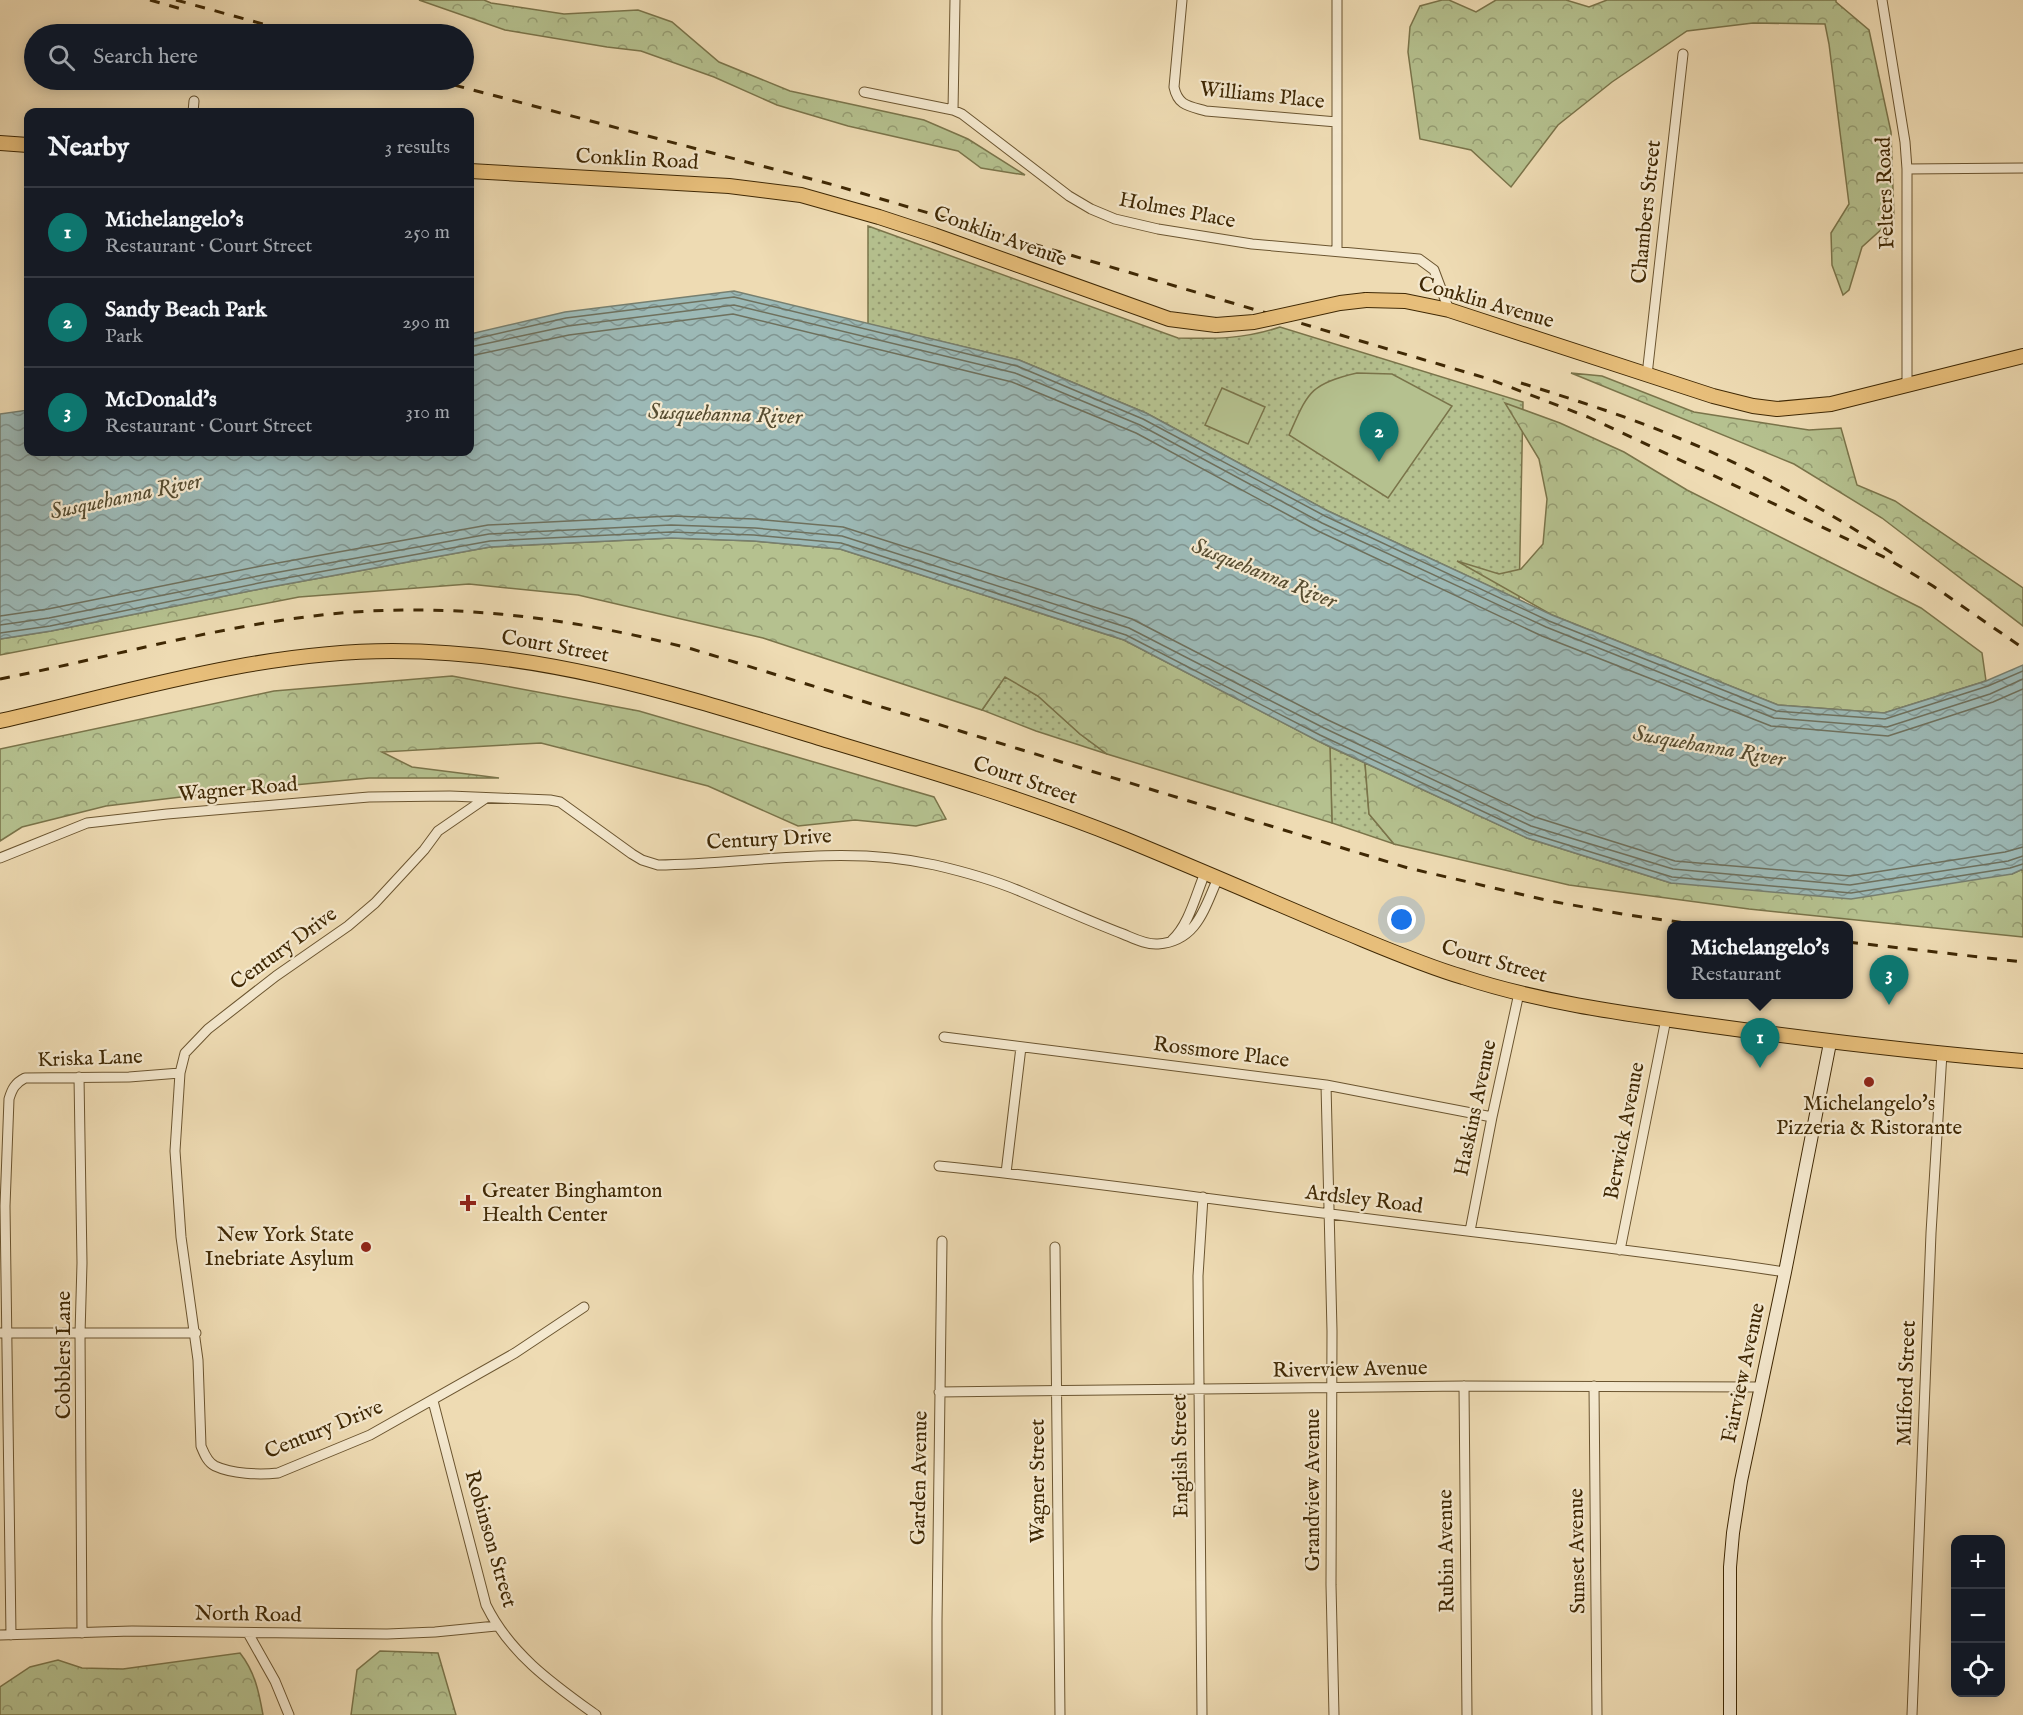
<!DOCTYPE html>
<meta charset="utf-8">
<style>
body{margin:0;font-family:"IM FELL English",serif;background:#20242c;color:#f1f3f6}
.controls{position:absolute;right:18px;bottom:18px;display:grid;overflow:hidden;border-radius:12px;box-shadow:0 3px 15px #0003}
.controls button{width:54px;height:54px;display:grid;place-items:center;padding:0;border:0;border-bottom:2px solid #363941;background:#171b24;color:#f1f3f6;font:30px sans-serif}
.you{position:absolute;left:1402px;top:920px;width:21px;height:21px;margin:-15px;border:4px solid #fff;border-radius:50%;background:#1a73e8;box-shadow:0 0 0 9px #1a73e833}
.badge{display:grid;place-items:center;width:39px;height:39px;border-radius:50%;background:#0f766e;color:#fff;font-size:20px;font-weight:700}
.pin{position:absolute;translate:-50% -50px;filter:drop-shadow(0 2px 3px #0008)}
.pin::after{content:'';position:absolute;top:32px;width:21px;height:18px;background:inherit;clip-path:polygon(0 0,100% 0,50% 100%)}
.popup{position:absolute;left:1667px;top:921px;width:186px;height:78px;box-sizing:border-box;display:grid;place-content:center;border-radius:12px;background:#171b24;filter:drop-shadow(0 2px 4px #0005);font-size:20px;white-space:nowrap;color:#9ea1a6}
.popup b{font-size:22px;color:#f1f3f6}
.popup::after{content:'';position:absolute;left:50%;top:100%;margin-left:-12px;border:12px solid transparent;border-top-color:#171b24}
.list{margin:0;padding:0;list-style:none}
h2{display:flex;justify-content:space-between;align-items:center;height:78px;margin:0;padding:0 24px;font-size:26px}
h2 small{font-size:20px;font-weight:400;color:#9ea1a6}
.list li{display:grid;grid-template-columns:39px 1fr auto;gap:18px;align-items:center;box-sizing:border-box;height:90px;padding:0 24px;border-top:2px solid #363941}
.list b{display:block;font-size:22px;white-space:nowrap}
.list p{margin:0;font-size:20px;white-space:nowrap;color:#9ea1a6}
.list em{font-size:20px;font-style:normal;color:#9ea1a6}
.icon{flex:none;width:33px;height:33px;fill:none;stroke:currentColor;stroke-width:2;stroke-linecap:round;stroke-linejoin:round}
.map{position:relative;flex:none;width:2023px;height:1715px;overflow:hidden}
.search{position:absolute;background:#171b24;box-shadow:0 3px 15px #0003;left:24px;top:24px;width:450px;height:66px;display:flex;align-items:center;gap:15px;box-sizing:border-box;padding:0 21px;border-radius:33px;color:#9ea1a6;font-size:22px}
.panel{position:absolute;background:#171b24;box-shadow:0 3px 15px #0003;left:24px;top:108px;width:450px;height:348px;border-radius:12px}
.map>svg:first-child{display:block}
.grass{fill:url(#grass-dots);stroke:#7a744a;stroke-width:1.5}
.forest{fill:url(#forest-crowns);stroke:#7a744a;stroke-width:1.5}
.garden{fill:#b5c18f;stroke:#7a744a;stroke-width:1.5}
.water{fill:url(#water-waves);stroke:#777f6f;stroke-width:1.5}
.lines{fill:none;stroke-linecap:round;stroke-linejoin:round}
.shore{stroke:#6e705d;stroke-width:1.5}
.street-casing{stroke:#6b5530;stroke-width:11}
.secondary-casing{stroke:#3f2804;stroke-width:14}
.primary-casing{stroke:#3f2804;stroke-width:16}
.street{stroke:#f4e8ce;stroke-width:9}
.secondary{stroke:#f4e8ce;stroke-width:12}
.primary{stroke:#e7be7a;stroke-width:14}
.rail{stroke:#3f2804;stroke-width:3;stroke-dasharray:10 10;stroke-linecap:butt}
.primary-bridge-casing{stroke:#3f2804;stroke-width:16;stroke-linecap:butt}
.primary-bridge{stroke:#e7be7a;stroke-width:14}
.poi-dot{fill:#8f2418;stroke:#f4e8ce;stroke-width:2}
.labels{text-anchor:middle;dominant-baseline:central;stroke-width:4.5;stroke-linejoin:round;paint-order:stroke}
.street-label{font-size:21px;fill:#3f2804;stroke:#f4e8ce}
.poi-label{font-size:21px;fill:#3f2804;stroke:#f4e8ce}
.water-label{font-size:22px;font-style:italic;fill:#564c30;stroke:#f4e8ce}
</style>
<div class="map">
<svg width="2023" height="1715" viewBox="0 0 2023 1715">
<defs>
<pattern id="grass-dots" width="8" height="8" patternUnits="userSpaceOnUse" patternTransform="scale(1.5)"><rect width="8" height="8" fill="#b5c18f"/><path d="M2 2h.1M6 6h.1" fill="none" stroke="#959d73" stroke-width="1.8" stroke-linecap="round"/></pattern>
<pattern id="forest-crowns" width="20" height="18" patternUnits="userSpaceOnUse" patternTransform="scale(1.5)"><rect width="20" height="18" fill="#b5c18f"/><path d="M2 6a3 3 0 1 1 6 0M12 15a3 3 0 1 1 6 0" fill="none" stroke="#959d73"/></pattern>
<pattern id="water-waves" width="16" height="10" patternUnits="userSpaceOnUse" patternTransform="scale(1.5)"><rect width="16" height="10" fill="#9cb9b6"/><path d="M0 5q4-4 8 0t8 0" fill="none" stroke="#819692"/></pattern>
</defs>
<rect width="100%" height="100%" fill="#eedbb3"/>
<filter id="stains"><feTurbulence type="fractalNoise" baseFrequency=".00333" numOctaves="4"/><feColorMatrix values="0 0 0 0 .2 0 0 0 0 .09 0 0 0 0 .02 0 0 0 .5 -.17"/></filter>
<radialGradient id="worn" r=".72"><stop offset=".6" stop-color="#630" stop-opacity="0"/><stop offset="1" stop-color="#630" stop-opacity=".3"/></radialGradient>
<path class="grass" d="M868 226 1178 338C1215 339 1245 339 1280 327L1523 402 1519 600 1328 511 1146 413 1019 360 868 324Z
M1005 676 1038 696 1080 734 1107 754 1036 731 982 710Z
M1330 747 1365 763 1369 814 1394 844 1332 823Z"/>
<path class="forest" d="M419 0H484L491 3 564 14 638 10 672 22 719 62 790 91 924 120 968 139 1025 175 981 168 958 151 848 126 777 105 714 77 641 51 607 47 505 30Z
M1442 0H1449L1476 12 1496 0H1566L1589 7 1607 0H1836V2L1869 30 1891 132 1894 218 1862 247 1849 290 1843 295 1832 265 1831 233 1849 204 1829 44 1825 24 1753 23 1687 31 1612 82 1558 125 1511 187 1471 150 1420 139 1408 52 1410 27 1420 6Z
M1571 373 1602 376 1694 412 1809 430 1841 428 1857 485 1895 501 2023 588V626L1882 518 1794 464Z
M1505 403 1560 423 1624 452 1687 490 1921 608 1982 653 1986 681 1884 713 1778 705 1552 615 1457 561 1499 574 1521 569 1543 544 1547 499 1539 459Z
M671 538 754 541 840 549 1124 640 1330 747 1332 823 1107 754 1080 734 1038 696 1005 677 982 710 763 638 578 595 469 584 299 597 0 655V639L51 631 265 588 490 547Z
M452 676 639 711 934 797 946 819 916 826 855 820 798 826 708 786 541 743 382 752 412 767 499 778H369L231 791 106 806 22 827 0 841V749L274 691Z
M1365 763 1527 838 1671 883 2012 874 2023 869V937L1749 909 1569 885 1394 844 1369 814Z
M380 1651 438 1653 456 1715H351L357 1670Z
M240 1653C255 1672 259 1692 263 1715H0V1687L30 1667 58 1660 82 1668 123 1669Z"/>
<path class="garden" d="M1357 373 1392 374 1452 406 1388 498 1289 435C1308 393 1309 384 1357 373Z
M1222 388 1265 407 1248 444 1205 425Z"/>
<path class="water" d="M734 291 1019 360 1146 413 1328 511 1552 615 1778 705 1884 713 1986 681 2023 665V869L2012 874 1851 899 1671 883 1527 838 1318 741 1124 640 840 549 754 541 671 538 490 547 265 588 51 631 0 639V414L28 410V452H470V334L565 312Z"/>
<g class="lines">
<path class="shore" d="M470 340 566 318 734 297 1017 366 1143 419 1325 516 1549 621 1776 711 1885 719 1988 686 2023 671
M470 347 568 326 734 305 1015 373 1140 425 1322 523 1546 627 1774 718 1887 727 1990 694 2023 679
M470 356 569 335 733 314 1012 382 1136 433 1318 531 1542 636 1771 726 1888 736 1993 702 2023 689
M0 616 48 609 261 566 488 525 671 516 755 519 843 527 1132 619 1328 720 1535 817 1675 861 1850 876 2005 852 2023 847
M0 625 49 618 263 575 489 534 671 525 755 528 842 536 1129 628 1324 728 1531 826 1673 869 1850 885 2008 861 2023 856
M0 633 50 626 264 582 490 541 671 532 754 535 841 543 1126 635 1320 735 1529 833 1672 877 1851 893 2010 868 2023 864"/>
<defs>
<path id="street" d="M1182 0 1174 87C1178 106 1189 106 1206 111L1337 122
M1337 0V250
M1882 0 1905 142 1907 169V386
M864 92 953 110 962 114 1069 196 1091 209 1115 219 1158 229 1252 244 1419 259 1434 270 1449 310
M953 110 955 0
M193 112 194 101
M1907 169 2023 168
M1647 375 1683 54
M486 798 438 831 424 850 375 903 348 926 276 976 208 1029 185 1053 180 1073 175 1151 181 1237 198 1360 201 1446C204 1453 207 1462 215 1466 232 1474 259 1475 278 1473L370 1435 515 1353 584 1307
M0 858 87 823 167 814 369 797 450 796 550 800 560 802 632 854 642 860 658 865C751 864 843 844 935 865 965 872 994 880 1022 892 1056 906 1089 921 1123 934 1133 938 1146 945 1158 944 1197 941 1204 909 1218 878
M1172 940C1189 925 1196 894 1205 873
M944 1037 1326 1085 1492 1117
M79 1077 82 1263 80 1334 82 1633
M1326 1085 1332 1331 1331 1585 1334 1715
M939 1166C1070 1179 1200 1198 1331 1214 1482 1234 1634 1249 1785 1272
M1006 1173 1021 1047
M1470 1231 1492 1117 1519 993
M1055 1247 1060 1715
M1620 1250 1666 1019
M0 1333H196
M1464 1386 1467 1715
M1594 1386 1597 1715
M939 1392 1464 1386 1761 1387
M433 1401 486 1605C510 1654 553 1684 596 1715
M248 1633 275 1681 289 1715
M0 1635 132 1631 387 1634 435 1632 496 1626
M11 1635 5 1206 9 1099C12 1089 15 1083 25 1078L129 1077 180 1073
M937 1715V1620L942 1241
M1202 1715 1198 1276 1203 1197
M1912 1715 1931 1233 1942 1053"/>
<path id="secondary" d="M1730 1715V1567L1733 1533 1741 1481 1785 1272 1830 1043"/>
<path id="primary" d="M0 143 28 145
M470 171 729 186 801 195 879 217 934 235 1169 319 1216 325
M1366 300 1405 301 1449 310 1713 396 1753 406 1777 409 1831 404 2023 356
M0 721C128 692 260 651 392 651 544 651 679 695 823 739 923 769 1025 799 1122 838 1193 867 1264 898 1335 928 1377 945 1419 964 1463 977 1539 1002 1620 1013 1699 1024 1807 1039 1915 1052 2023 1061"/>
</defs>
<use href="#street" class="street-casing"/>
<use href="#secondary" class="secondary-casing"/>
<use href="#primary" class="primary-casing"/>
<use href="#street" class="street"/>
<use href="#secondary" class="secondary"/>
<use href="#primary" class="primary"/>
<path class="rail" d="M150 0 185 10
M176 0 299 34
M435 80 834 185 1489 379 1588 417 1783 508 1888 559 1933 586 2023 648
M1521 383C1575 400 1629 417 1681 439 1757 470 1827 511 1895 555
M0 679C117 656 234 621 354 612 469 604 580 620 692 649L1408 868 1550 901 1628 915 1707 926
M1848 942 2023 962"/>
<defs>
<path id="primary-bridge" d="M1216 325 1254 322 1340 303 1366 300"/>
</defs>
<use href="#primary-bridge" class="primary-bridge-casing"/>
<use href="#primary-bridge" class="primary-bridge"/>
</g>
<g class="poi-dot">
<circle cx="1869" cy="1082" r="6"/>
<path d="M465 1194h6v6h6v6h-6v6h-6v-6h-6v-6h6z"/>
<circle cx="366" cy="1247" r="6"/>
</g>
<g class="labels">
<g class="street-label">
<text transform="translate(1262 96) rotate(6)">Williams Place</text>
<text transform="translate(637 160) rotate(3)">Conklin Road</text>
<text transform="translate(1886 193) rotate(-92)">Felters Road</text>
<text transform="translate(1177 211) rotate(11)">Holmes Place</text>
<text transform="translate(1647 212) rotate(-84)">Chambers Street</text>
<text transform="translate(1000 237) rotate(20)">Conklin Avenue</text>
<text transform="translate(1486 303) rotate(16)">Conklin Avenue</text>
<text transform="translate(555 647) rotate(10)">Court Street</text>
<text transform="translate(1025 781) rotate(19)">Court Street</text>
<text transform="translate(238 790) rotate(-5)">Wagner Road</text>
<text transform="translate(769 840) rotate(-3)">Century Drive</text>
<text transform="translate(284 949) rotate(-36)">Century Drive</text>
<text transform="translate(1494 962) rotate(16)">Court Street</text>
<text transform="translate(1221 1053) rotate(7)">Rossmore Place</text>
<text transform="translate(90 1059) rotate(-2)">Kriska Lane</text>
<text transform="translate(1476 1108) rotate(-78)">Haskins Avenue</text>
<text transform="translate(1625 1131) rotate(-79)">Berwick Avenue</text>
<text transform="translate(1364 1200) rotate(7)">Ardsley Road</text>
<text transform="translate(64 1355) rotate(-90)">Cobblers Lane</text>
<text transform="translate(1350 1370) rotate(-1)">Riverview Avenue</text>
<text transform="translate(1744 1373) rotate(-78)">Fairview Avenue</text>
<text transform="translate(1907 1383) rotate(-88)">Milford Street</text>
<text transform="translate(324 1430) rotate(-22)">Century Drive</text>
<text transform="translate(1181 1456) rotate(-91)">English Street</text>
<text transform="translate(920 1478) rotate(-89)">Garden Avenue</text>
<text transform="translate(1038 1481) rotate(-90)">Wagner Street</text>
<text transform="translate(1313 1490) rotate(-90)">Grandview Avenue</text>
<text transform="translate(490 1539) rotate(74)">Robinson Street</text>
<text transform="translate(1447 1551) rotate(-91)">Rubin Avenue</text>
<text transform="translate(1578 1551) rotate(-91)">Sunset Avenue</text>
<text transform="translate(248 1615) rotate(1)">North Road</text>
</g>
<g class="poi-label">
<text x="1869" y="1104">Michelangelo's<tspan x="1869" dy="24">Pizzeria &amp; Ristorante</tspan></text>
<text x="482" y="1191" text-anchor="start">Greater Binghamton<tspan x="482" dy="24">Health Center</tspan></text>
<text x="354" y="1235" text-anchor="end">New York State<tspan x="354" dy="24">Inebriate Asylum</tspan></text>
</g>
<g class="water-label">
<text transform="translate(725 415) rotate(2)">Susquehanna River</text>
<text transform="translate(126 497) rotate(-12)">Susquehanna River</text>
<text transform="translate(1264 574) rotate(22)">Susquehanna River</text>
<text transform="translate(1709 747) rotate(10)">Susquehanna River</text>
</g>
</g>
<rect width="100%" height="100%" filter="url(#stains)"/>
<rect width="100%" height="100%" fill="url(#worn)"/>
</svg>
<div class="controls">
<button>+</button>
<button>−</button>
<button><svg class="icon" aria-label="locate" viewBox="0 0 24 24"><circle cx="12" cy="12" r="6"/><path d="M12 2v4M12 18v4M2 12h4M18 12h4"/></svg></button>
</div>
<div class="you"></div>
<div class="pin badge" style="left:1760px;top:1068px">1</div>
<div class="popup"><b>Michelangelo's</b>Restaurant</div>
<div class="pin badge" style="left:1379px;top:462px">2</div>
<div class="pin badge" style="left:1889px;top:1005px">3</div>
<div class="search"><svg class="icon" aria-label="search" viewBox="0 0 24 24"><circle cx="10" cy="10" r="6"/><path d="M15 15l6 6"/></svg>Search here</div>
<section class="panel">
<h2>Nearby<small>3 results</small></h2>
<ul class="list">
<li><span class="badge">1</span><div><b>Michelangelo's</b><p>Restaurant · Court Street</p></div><em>250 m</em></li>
<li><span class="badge">2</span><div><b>Sandy Beach Park</b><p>Park</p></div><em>290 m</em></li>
<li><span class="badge">3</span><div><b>McDonald's</b><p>Restaurant · Court Street</p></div><em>310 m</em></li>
</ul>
</section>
</div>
